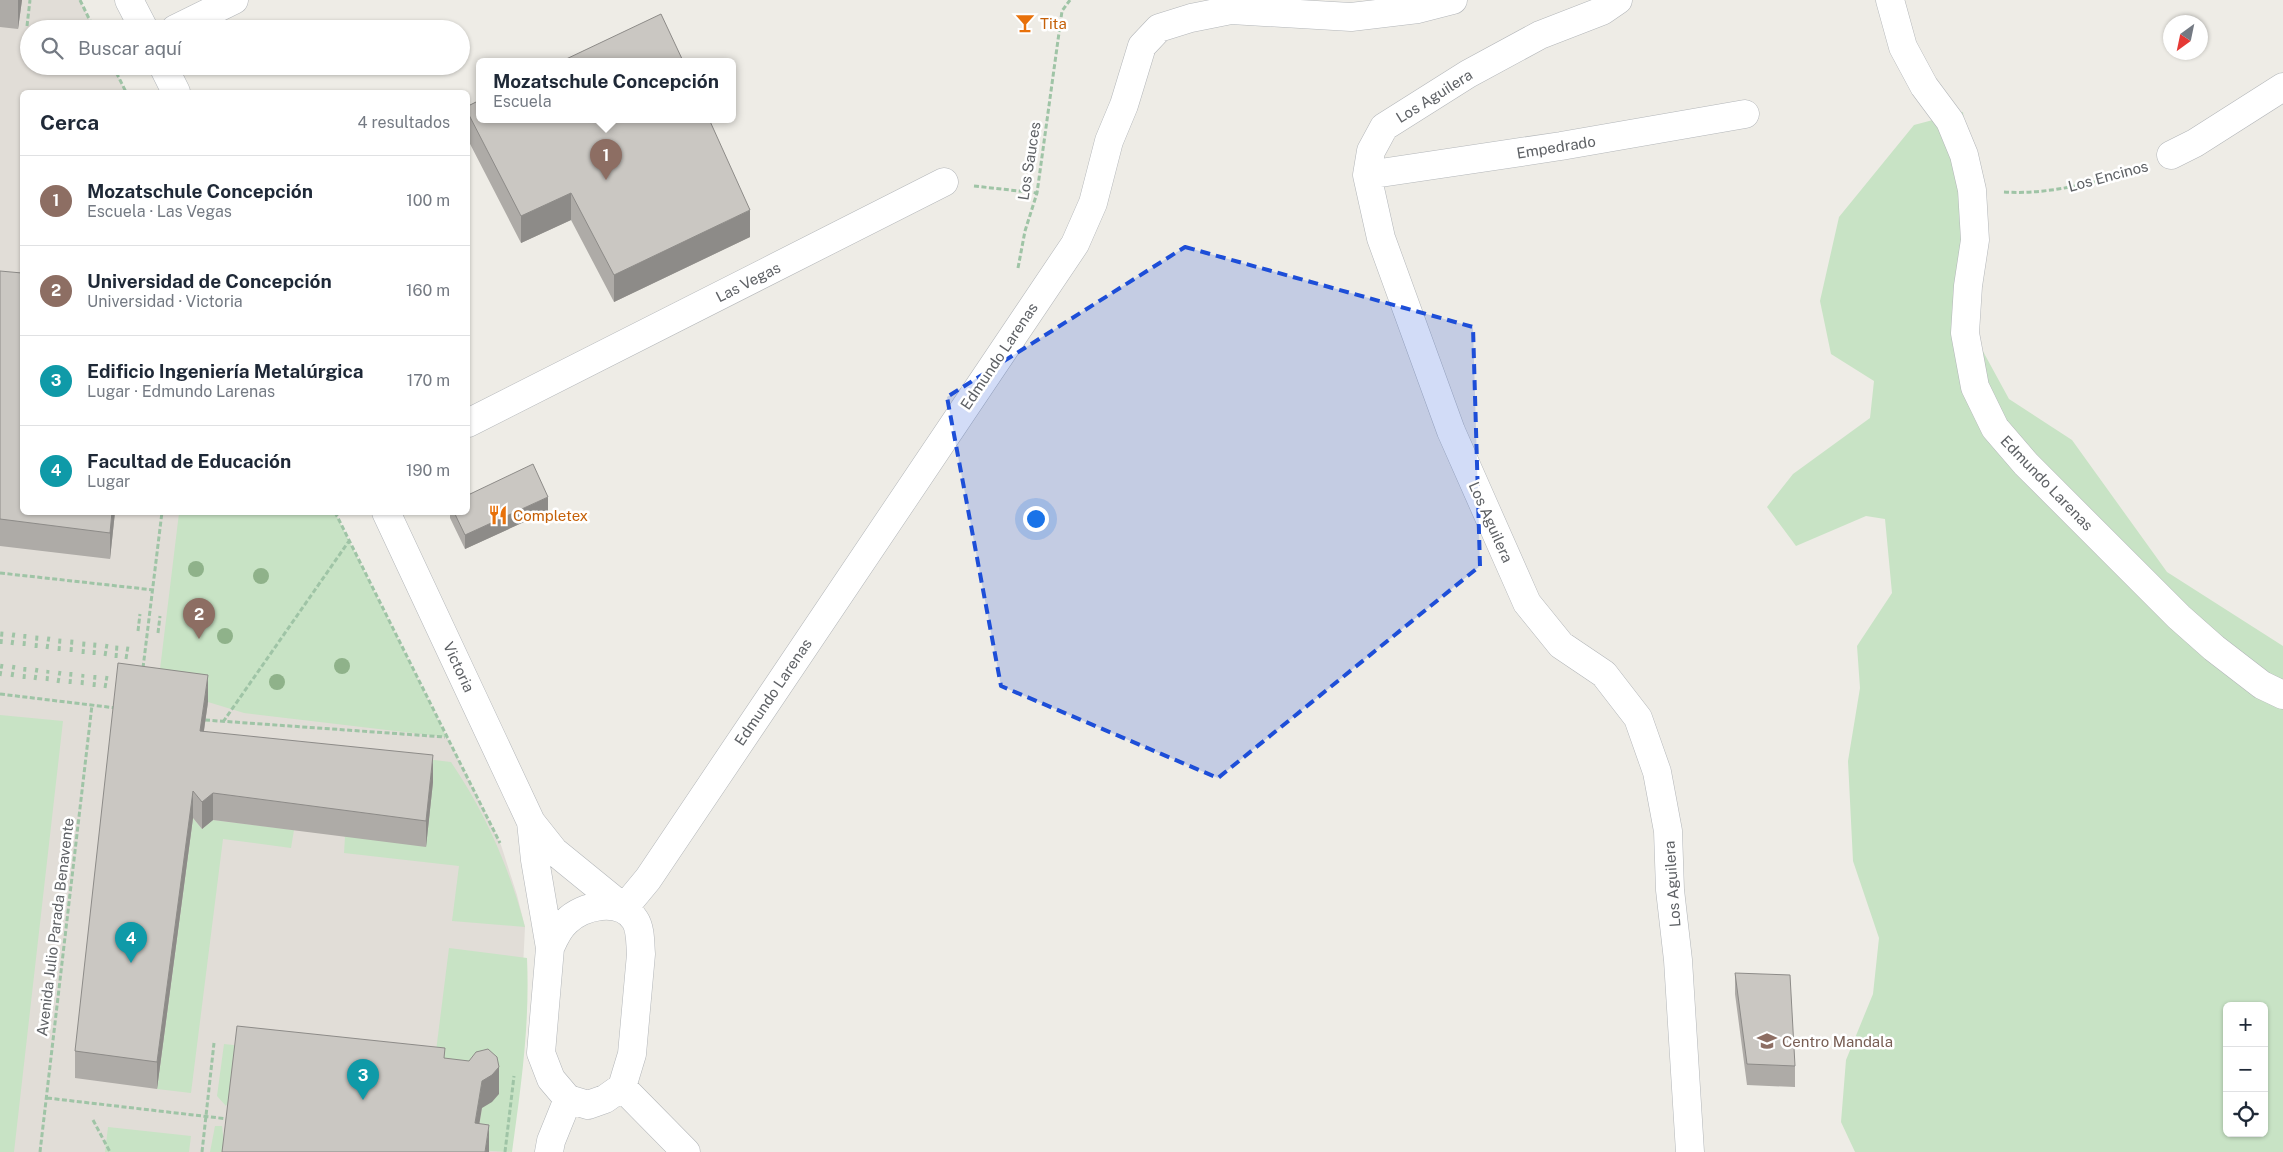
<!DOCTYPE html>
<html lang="es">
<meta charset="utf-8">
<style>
body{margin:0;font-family:"Public Sans",sans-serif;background:#f6f6f7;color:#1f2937}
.controls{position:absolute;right:15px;bottom:15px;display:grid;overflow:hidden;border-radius:8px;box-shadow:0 1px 4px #0004}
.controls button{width:45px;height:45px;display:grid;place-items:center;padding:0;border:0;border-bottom:1px solid #e0e1e3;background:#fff;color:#1f2937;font:25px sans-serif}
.compass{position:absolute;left:2163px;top:15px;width:45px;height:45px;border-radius:50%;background:#fff;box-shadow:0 1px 4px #0004;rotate:213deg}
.you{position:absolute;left:1035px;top:518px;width:18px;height:18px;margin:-12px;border:4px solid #fff;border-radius:50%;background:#1a73e8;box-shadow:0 0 0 8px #1a73e833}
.badge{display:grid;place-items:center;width:32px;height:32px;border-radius:50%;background:#0b8043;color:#fff;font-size:16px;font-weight:700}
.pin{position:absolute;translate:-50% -41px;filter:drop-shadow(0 1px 2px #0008)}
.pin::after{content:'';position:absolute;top:26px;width:18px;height:15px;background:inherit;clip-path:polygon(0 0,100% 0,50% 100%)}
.popup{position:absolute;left:476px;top:58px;width:260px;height:65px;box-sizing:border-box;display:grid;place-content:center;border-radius:8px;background:#fff;filter:drop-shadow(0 1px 4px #0005);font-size:16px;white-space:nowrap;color:#747a83}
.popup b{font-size:19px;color:#1f2937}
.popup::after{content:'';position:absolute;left:50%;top:100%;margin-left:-10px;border:10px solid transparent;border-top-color:#fff}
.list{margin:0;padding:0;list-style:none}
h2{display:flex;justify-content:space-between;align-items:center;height:65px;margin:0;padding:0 20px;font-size:21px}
h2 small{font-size:16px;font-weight:400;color:#747a83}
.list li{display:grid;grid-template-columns:32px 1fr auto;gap:15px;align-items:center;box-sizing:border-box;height:90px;padding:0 20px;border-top:1px solid #e0e1e3}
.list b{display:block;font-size:19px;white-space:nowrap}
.list p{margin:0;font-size:16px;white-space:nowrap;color:#747a83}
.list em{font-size:16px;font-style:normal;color:#747a83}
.icon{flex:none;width:28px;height:28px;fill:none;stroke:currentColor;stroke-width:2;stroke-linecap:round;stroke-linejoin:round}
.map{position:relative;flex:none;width:2283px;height:1152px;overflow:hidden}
.search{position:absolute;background:#fff;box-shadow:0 1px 4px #0004;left:20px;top:20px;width:450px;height:55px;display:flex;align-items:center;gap:12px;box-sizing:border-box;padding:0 18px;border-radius:28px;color:#747a83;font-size:19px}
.panel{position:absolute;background:#fff;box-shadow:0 1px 4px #0004;left:20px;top:90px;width:450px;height:425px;border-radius:8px}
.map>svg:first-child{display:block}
.education{fill:#e1ddd7}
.green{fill:#c8e3c5;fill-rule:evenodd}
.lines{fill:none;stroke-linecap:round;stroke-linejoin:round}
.minor-casing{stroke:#b3b6b9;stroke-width:29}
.path{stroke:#9fc4a6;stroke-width:3;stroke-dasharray:5 2.5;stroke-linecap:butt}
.minor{stroke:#fff;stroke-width:28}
.tree{fill:#8fb28a}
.wall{fill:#aeaba7}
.shaded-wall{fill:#8d8b88}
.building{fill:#cac7c2;stroke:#8d8b88}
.marked{fill:#1d4ed8;fill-opacity:0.2;stroke:#1d4ed8;stroke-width:4;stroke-dasharray:10 6;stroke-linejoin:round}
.labels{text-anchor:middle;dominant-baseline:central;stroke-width:5;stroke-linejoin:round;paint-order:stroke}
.food-label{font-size:15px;fill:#c56008;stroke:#fff;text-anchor:start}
.street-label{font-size:15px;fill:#5e6165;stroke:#fff}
.education-label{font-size:15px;fill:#785e54;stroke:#fff;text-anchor:start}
</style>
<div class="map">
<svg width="2283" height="1152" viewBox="0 0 2283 1152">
<rect width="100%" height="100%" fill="#eeece6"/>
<path class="education" d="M0 0H80L94 29H29V66H113L126 92H22V512L335 513 501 845 517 895 525 927 520 1027 505 1152H0Z"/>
<path class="green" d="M1963 112 1976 232 1979 344 2009 399 2072 440 2167 572 2283 646V1152H1855L1841 1122 1846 1060 1873 994 1879 938 1853 861 1848 761 1860 688 1857 646 1892 593 1885 519 1866 516 1796 546 1767 507 1793 474 1870 418 1874 381 1831 354 1820 301 1839 217 1914 125ZM2227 1006H2264V1133H2227Z
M179 513H335L446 737 244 713 208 702 157 694Z
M0 715 63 721 14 1152H0Z
M204 733 451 762C485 812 510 869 525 927L452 921 459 866 344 853 345 837Z
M193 818 202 829 213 820 294 830 291 848 223 839 191 1093 157 1089Z
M449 948 527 958C530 1025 521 1086 512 1152L475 1150 482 1108 231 1097 226 1106 217 1096 224 1044 434 1067Z
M215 1126H222L225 1152H210Z
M108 1127 191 1136 189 1152H105Z"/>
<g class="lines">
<defs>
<path id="minor" d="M129 0 144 29
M1618 0 1602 11 1540 35 1468 74 1384 127 1371 151 1367 175 1381 238 1451 431 1527 603 1561 645 1604 674 1638 718 1657 772 1668 831 1670 890 1678 960 1690 1152
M1890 0 1903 47 1924 86 1950 121 1964 155 1972 190 1975 240 1968 286 1965 333 1975 387 1995 428 2026 464 2179 617 2214 648 2262 685 2283 695
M175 29 234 0
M163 66 176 92
M2171 155 2195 143 2283 87
M1367 175 1561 146 1745 114
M468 423 944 182
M386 512 531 822 554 851 624 908 648 879 1075 244 1093 203 1109 141 1124 105 1142 46 1159 28 1191 18 1231 10 1351 17 1418 9 1453 0
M531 822 535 860 550 948 541 1053 551 1079 568 1099 588 1105 605 1099 622 1087 632 1054 641 954C640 944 641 929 635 920 621 897 582 905 566 922 558 929 554 939 550 948
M622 1087 686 1152
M549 1152 551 1141 568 1099"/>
</defs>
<use href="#minor" class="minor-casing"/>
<path class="path" d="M80 0 94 29
M27 26 30 0
M113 66 126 92
M974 186 1037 193
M2004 192C2051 195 2099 181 2143 169
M1018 268 1025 231 1037 193 1062 11 1070 0
M335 512 500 843
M0 573 154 590
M138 631 140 614
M158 633 160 616
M1 644 2 631
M12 645 14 632
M24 646 25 634
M36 648 37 635
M47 649 49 636
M59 651 60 638
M71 652 72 639
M83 654 84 641
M94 655 95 642
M105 656 107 644
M116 658 117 644
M126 659 128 646
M143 668 162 512
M0 676 2 664
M12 677 14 665
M24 679 25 667
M35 680 37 668
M47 681 48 670
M58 683 60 671
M70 684 71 672
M82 685 83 674
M94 687 95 675
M105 688 107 676
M0 694 116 708
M205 720 445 737
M223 722 349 541
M47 1098 228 1119
M93 1120 110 1152
M40 1152 92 705
M202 1152 214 1043
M505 1152 514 1076"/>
<use href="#minor" class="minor"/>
</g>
<g class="tree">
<circle cx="196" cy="569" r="8"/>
<circle cx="261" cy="576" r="8"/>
<circle cx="225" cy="636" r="8"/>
<circle cx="342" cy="666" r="8"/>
<circle cx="277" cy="682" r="8"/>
</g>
<path class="wall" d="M0 0H22L18 29 0 27Z
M468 106 750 237 614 302 571 220 521 243 468 140Z
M0 271 115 512 110 559 0 546Z
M548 511 465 549 450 518V512Z
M208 702 204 731 433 782 426 847 213 820 202 829 193 818 157 1089 75 1078V1051Z
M1735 973 1795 1066V1087L1747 1085 1735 994Z"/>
<path class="shaded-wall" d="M18 0H22L18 29Z
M571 193V220L521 243V216Z
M750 210V237L614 302V275Z
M548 497V511L465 549V535Z
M112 512H115L110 559V533Z
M208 675V702L200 757V731Z
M433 755V782L426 847V821Z
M193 791V818L157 1089V1062Z
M213 793V820L202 829V802Z
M499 1067V1094L492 1102 482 1108 475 1150V1123L482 1081Z
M489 1125V1152H485Z"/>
<path class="building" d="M661 14 683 61H562Z
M480 100V119H709L750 210 614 275 571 193 521 216 468 113V106Z
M0 271 22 273V512H112L110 533 0 519Z
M533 464 548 497 465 535 454 512H468V495Z
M118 663 208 675 200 731 433 755 426 821 213 793 202 802 193 791 157 1062 75 1051Z
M1735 973 1790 975 1795 1066 1747 1064Z
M237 1026 445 1048 444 1058 469 1061 476 1052 488 1049 497 1057 499 1067 492 1075 482 1081 475 1123 489 1125 485 1152H222Z"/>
<path class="marked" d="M1185 247 1473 327 1480 566 1218 778 1001 686 947 397Z"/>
<defs>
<symbol id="bar-bare" viewBox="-9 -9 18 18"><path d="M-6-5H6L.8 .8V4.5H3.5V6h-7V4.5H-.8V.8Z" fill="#e8710a" stroke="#fff" stroke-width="2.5" paint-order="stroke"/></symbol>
<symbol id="restaurant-bare" viewBox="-9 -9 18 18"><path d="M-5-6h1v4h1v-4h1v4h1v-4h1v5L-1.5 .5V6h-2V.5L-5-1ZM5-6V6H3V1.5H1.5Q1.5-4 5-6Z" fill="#e8710a" stroke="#fff" stroke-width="2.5" paint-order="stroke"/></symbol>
<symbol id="university-bare" viewBox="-9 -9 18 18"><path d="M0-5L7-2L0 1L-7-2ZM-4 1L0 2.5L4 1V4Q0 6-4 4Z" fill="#8d6e63" stroke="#fff" stroke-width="2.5" paint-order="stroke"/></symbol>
</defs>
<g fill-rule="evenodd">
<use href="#bar-bare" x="1011" y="9" width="28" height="28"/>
<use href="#restaurant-bare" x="484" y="501" width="28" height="28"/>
<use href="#university-bare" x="1753" y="1027" width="28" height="28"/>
</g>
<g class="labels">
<g class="food-label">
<text x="1040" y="23">Tita</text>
<text x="513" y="515">Completex</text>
</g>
<g class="street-label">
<text transform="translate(1434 96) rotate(-32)">Los Aguilera</text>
<text transform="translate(1556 147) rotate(-9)">Empedrado</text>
<text transform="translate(1029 161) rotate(-81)">Los Sauces</text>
<text transform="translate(2108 176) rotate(-15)">Los Encinos</text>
<text transform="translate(748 282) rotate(-27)">Las Vegas</text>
<text transform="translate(999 356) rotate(-56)">Edmundo Larenas</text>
<text transform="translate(2047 483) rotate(46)">Edmundo Larenas</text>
<text transform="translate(1491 522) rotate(66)">Los Aguilera</text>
<text transform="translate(459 667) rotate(65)">Victoria</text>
<text transform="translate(773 692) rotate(-56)">Edmundo Larenas</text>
<text transform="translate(1672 884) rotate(-94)">Los Aguilera</text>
<text transform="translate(55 927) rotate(-83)">Avenida Julio Parada Benavente</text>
</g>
<g class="education-label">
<text x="1782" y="1041">Centro Mandala</text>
</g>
</g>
</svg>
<div class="controls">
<button>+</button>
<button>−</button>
<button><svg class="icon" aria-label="locate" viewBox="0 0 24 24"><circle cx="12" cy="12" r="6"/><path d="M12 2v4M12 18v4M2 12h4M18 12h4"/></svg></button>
</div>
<svg class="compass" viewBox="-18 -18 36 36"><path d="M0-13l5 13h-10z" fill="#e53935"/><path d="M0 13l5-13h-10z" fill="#747a83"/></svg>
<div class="you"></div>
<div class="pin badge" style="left:606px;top:180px;background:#8d6e63">1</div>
<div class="popup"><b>Mozatschule Concepción</b>Escuela</div>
<div class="pin badge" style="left:199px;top:639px;background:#8d6e63">2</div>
<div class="pin badge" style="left:363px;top:1100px;background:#0f9aa8">3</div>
<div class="pin badge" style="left:131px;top:963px;background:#0f9aa8">4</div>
<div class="search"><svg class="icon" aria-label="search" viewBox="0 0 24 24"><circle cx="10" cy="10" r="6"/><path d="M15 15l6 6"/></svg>Buscar aquí</div>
<section class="panel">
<h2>Cerca<small>4 resultados</small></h2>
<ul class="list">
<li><span class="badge" style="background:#8d6e63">1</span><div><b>Mozatschule Concepción</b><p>Escuela · Las Vegas</p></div><em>100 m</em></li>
<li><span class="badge" style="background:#8d6e63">2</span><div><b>Universidad de Concepción</b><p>Universidad · Victoria</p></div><em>160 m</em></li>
<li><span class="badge" style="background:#0f9aa8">3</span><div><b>Edificio Ingeniería Metalúrgica</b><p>Lugar · Edmundo Larenas</p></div><em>170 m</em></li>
<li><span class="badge" style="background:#0f9aa8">4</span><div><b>Facultad de Educación</b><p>Lugar</p></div><em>190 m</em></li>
</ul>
</section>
</div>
